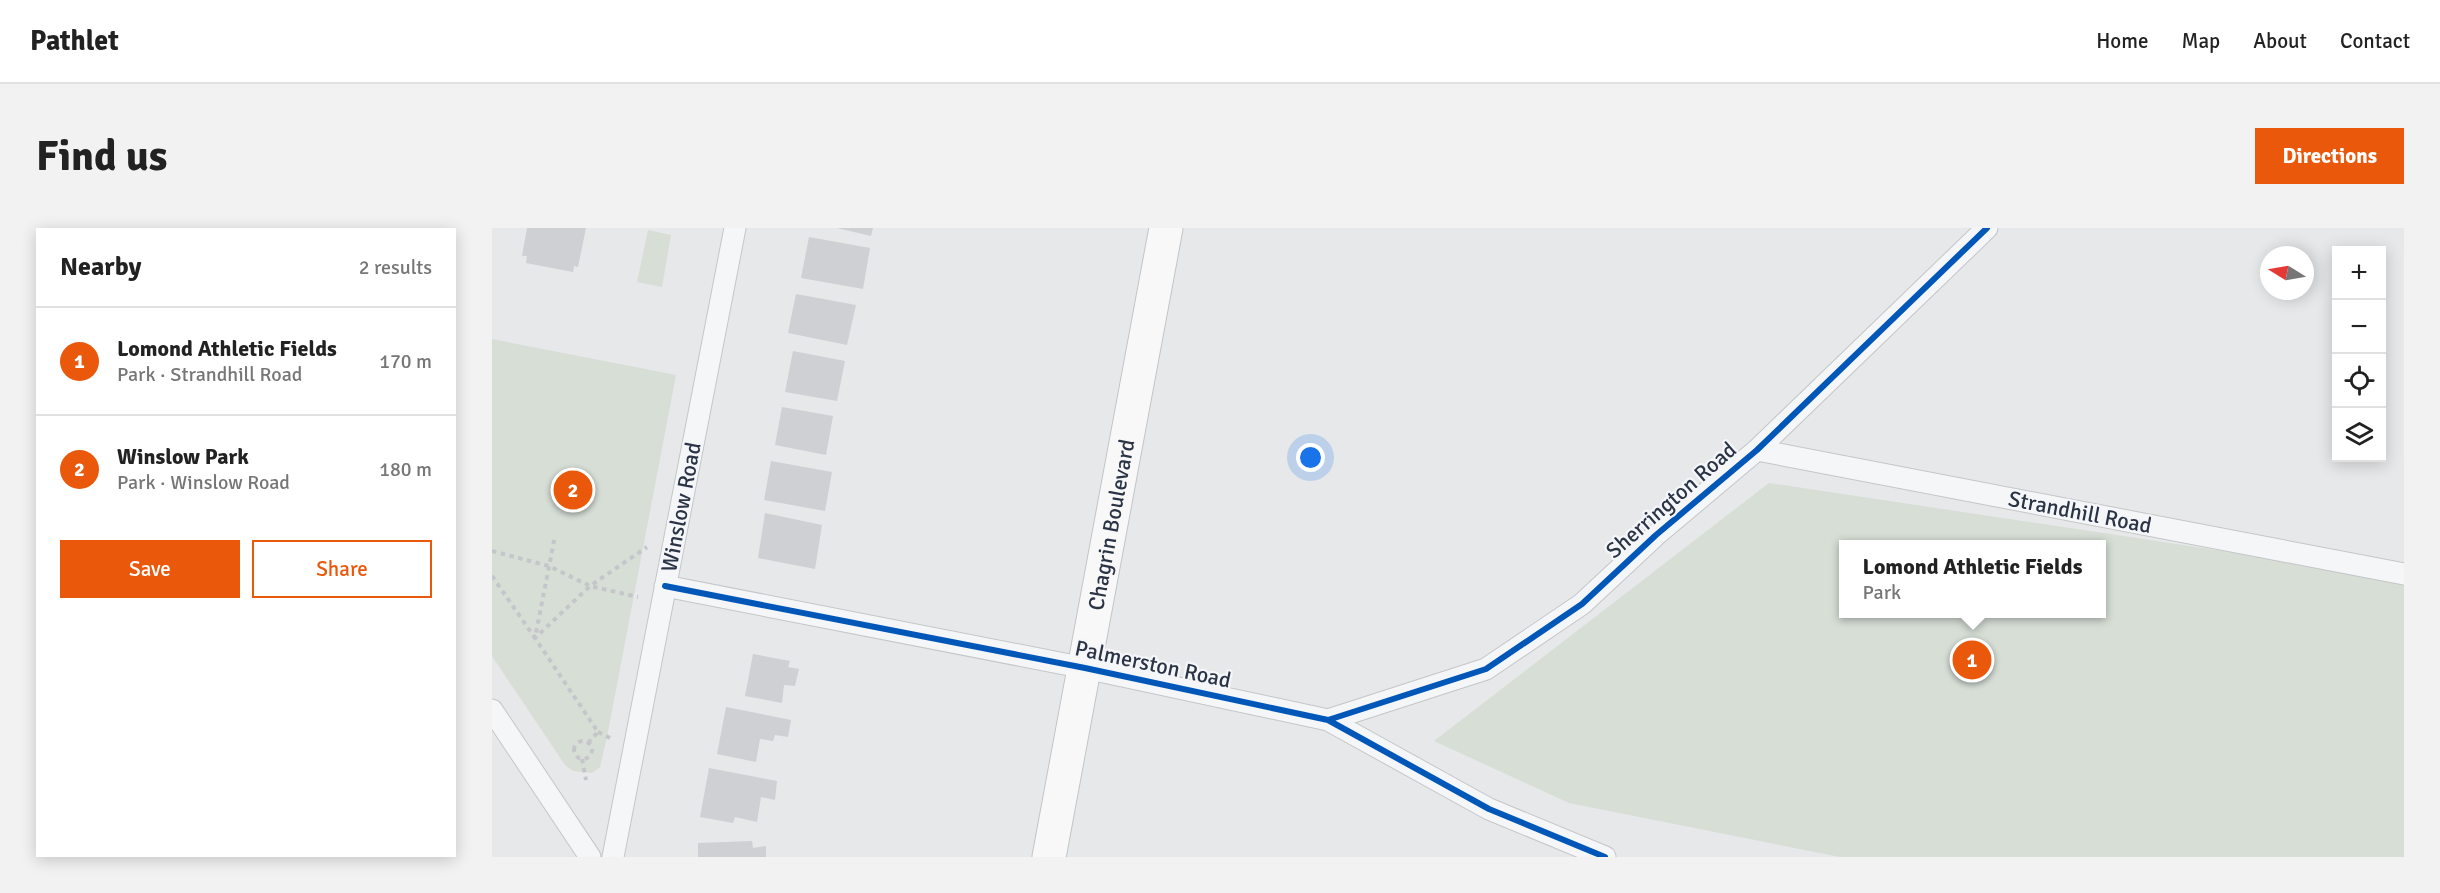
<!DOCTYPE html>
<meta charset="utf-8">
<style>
body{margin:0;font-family:Signika,sans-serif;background:#f2f2f2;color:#222}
.controls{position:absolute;right:18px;top:18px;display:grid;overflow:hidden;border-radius:0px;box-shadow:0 3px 15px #0003}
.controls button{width:54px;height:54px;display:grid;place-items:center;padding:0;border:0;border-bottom:2px solid #e0e0e0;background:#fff;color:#222;font:30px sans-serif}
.compass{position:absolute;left:1768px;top:18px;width:54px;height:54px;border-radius:50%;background:#fff;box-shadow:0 3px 15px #0003;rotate:281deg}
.you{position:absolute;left:819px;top:230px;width:21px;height:21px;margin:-15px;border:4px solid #fff;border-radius:50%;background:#1a73e8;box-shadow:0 0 0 9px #1a73e833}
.badge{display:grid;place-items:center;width:39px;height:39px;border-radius:50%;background:#ea580c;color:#fff;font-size:20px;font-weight:700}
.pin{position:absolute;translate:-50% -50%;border:3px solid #fff;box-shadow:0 2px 6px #0006}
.popup{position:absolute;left:1347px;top:312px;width:267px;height:78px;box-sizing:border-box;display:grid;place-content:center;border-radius:0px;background:#fff;filter:drop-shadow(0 2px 4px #0005);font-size:20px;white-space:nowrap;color:#767676}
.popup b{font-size:22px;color:#222}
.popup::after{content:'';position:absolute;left:50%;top:100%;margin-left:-12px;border:12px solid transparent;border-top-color:#fff}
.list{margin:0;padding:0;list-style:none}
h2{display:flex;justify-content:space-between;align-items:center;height:78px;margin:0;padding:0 24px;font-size:26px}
h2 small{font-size:20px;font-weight:400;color:#767676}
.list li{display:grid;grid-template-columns:39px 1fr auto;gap:18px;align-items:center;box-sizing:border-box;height:108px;padding:0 24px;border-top:2px solid #e0e0e0}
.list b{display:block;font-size:22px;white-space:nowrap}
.list p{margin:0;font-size:20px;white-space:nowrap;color:#767676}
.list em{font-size:20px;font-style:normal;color:#767676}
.actions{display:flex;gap:12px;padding:18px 24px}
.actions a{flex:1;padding:14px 0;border:2px solid #ea580c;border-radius:0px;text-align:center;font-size:21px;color:#ea580c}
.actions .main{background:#ea580c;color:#fff}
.icon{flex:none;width:33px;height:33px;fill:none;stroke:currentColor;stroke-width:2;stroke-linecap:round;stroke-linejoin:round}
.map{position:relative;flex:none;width:1912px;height:629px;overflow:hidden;border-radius:0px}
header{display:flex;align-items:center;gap:36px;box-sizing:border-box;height:84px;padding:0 30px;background:#fff;border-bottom:2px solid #e0e0e0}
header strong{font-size:28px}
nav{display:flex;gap:33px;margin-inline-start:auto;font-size:21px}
.intro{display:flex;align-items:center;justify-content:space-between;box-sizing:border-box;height:144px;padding:0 36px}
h1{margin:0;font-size:42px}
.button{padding:15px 27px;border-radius:0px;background:#ea580c;color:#fff;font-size:21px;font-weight:700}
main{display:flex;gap:36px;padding:0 36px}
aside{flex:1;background:#fff;border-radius:0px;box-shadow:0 3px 15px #0003}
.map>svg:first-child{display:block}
.green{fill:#d6ded6;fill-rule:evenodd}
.building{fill:#ced0d3}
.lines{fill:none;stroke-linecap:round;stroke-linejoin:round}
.minor-casing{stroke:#c4c6c8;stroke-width:23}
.primary-casing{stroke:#c2c5c8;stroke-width:35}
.path{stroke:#c5c6ca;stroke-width:4;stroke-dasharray:4.5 4.5;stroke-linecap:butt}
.minor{stroke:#f5f6f7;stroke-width:21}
.primary{stroke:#f8f8f8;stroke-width:33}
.cycleway-casing{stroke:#f4f6f9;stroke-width:10}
.cycleway{stroke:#0057b8;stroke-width:6}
.labels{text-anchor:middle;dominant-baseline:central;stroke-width:4.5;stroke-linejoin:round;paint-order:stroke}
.street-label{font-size:22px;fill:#2b3445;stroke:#f4f6f9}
</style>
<header>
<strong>Pathlet</strong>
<nav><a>Home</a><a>Map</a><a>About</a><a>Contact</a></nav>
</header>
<div class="intro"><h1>Find us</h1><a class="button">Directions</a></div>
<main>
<aside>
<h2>Nearby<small>2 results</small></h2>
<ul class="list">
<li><span class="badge">1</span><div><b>Lomond Athletic Fields</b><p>Park · Strandhill Road</p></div><em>170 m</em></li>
<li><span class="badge">2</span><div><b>Winslow Park</b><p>Park · Winslow Road</p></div><em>180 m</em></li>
</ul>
<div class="actions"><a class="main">Save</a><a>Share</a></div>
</aside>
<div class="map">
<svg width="1912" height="629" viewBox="0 0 1912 629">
<rect width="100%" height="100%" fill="#e6e8ea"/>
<path class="green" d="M156 2 179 7 170 59 145 54Z
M0 111 184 147 115 509 108 539 100 545 81 543 73 537 0 428Z
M1277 255 1912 350V629H1348L1077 575 942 513ZM1351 316H1609V386H1351Z"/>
<path class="building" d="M35 0H94L86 39 82 38 81 44 34 35 35 28H30Z
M345 0H381L379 8Z
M317 9 378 20 371 61 309 50Z
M304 66 364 77 355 117 296 105Z
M301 123 353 133 345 173 293 164Z
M290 179 341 188 334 227 283 217Z
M279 233 340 244 333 283 272 272Z
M273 285 330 297 323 341 266 330Z
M261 426 298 433 296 439 307 441 303 458 292 457 290 475 253 468Z
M234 479 299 492 296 509 283 507 281 513 268 511 264 534 225 526Z
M217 540 285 553 283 572 269 569 265 594 243 589 241 595 208 589Z
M260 613 261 620 274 618V629H206V615Z"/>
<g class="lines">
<defs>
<path id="minor" d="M1265 222 1912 346
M173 358 593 440 836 492 997 581 1113 629
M0 482 98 629
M836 492 994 441 1090 376 1164 307 1265 222 1495 0
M121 629 243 0"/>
<g id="primary">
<path id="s1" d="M557 629 674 0"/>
</g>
</defs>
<use href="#minor" class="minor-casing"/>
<use href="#primary" class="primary-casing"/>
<path class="path" d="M0 323 57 338 98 358 155 319
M0 348 43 410 63 308
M106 504 118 510
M82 522a9 9 0 1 1 18 0a9 9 0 1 1-18 0Z
M96 515 106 504 43 410 98 358 146 369
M90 531 94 552"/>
<use href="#minor" class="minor"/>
<use href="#primary" class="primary"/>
<defs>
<path id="cycleway" d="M173 358 593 440 836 492 997 581 1113 629
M836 492 994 441 1090 376 1164 307 1265 222 1495 0"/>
</defs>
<use href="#cycleway" class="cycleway-casing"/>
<use href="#cycleway" class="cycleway"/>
</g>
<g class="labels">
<g class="street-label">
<text transform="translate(1179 272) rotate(-41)">Sherrington Road</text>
<text transform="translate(189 279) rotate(-79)">Winslow Road</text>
<text transform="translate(1588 284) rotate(11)">Strandhill Road</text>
<text stroke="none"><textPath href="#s1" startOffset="338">Chagrin Boulevard</textPath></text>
<text transform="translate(661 436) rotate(12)">Palmerston Road</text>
</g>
</g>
</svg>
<div class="controls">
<button>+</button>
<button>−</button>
<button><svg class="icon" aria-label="locate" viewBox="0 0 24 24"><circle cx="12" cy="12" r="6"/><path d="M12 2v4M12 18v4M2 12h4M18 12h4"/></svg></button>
<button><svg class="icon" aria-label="layers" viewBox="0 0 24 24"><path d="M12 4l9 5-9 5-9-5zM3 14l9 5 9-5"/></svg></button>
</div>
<svg class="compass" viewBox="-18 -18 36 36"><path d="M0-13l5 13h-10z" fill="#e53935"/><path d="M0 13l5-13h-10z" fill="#767676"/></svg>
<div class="you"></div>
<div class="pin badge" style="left:1480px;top:432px">1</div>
<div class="popup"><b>Lomond Athletic Fields</b>Park</div>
<div class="pin badge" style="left:81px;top:262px">2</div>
</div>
</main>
